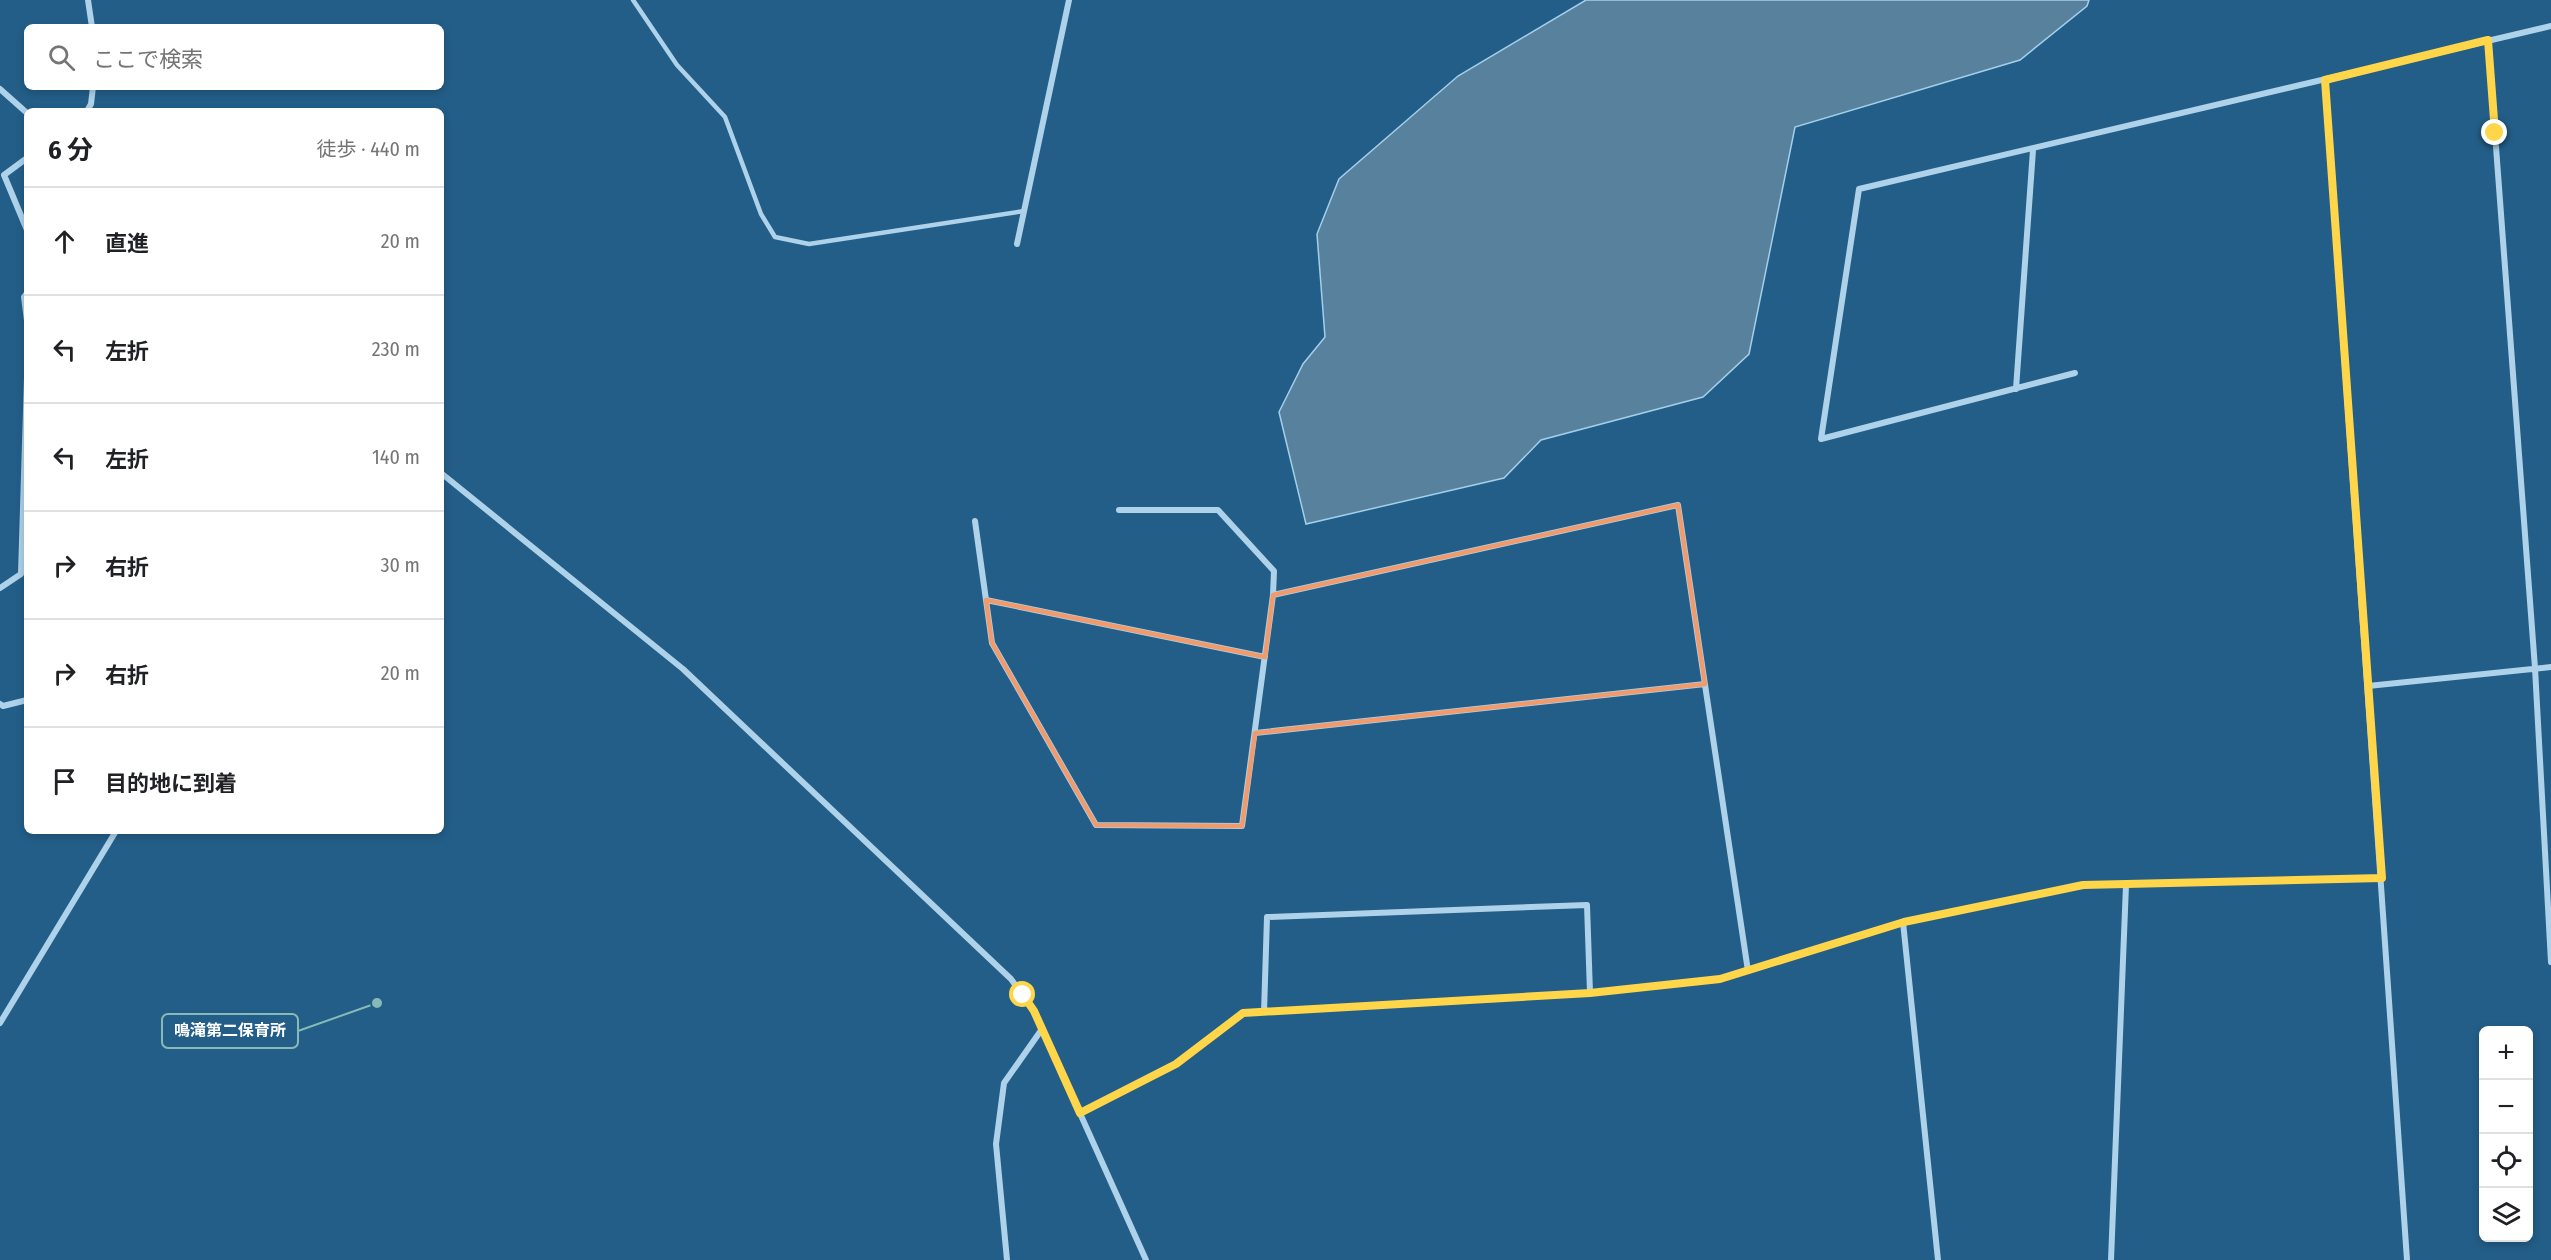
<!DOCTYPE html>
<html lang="ja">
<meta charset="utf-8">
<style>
body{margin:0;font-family:"Fira Sans Condensed","Noto Sans JP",sans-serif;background:#f6f6f6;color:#202124}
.controls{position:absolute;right:18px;bottom:18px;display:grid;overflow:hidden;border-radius:9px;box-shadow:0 3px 9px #0003}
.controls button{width:54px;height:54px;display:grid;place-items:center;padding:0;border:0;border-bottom:2px solid #e0e0e0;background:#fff;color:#202124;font:30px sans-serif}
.stop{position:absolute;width:18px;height:18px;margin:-14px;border:4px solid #ffd54a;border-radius:50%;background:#fff}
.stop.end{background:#ffd54a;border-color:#fff;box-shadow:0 2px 6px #0008}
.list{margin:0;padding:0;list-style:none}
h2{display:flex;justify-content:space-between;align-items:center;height:78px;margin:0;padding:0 24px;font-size:26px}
h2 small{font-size:20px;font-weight:400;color:#757577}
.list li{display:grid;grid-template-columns:39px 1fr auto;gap:18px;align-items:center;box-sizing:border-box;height:108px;padding:0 24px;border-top:2px solid #e0e0e0}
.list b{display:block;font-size:22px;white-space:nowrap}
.list em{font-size:20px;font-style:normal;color:#757577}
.icon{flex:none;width:33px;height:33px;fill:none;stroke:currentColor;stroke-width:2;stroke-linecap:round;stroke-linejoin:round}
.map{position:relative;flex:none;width:2551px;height:1260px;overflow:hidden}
.search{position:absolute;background:#fff;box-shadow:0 3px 9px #0003;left:24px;top:24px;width:420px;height:66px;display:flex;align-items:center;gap:15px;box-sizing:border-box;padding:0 21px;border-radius:9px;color:#757577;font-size:22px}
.panel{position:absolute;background:#fff;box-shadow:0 3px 9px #0003;left:24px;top:108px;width:420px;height:726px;border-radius:9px}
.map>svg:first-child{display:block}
.water{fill:#58819d;stroke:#a2cfea;stroke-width:1.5}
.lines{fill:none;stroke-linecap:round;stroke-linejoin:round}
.lane{stroke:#aed2e9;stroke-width:4.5}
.street{stroke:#aed2e9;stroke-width:6}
.route{stroke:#ffd54a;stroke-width:8}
.marked{fill:none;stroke:#f19b6d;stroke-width:4.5;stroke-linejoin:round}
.leader{fill:none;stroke:#87bab6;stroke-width:2}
.callout-dot{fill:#87bab6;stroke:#235e88;stroke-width:2}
.callout{fill:#235e88;stroke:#87bab6;stroke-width:2}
.callout-label{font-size:16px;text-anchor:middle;font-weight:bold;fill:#fff}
</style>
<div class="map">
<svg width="2551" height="1260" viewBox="0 0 2551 1260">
<rect width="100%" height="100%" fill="#235e88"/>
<path class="water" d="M1586 0H2089L2087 6 2020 60 1795 127 1749 354 1703 397 1541 440 1504 478 1306 524 1279 412 1303 364 1325 337 1317 234 1339 179 1458 76Z"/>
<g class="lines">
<path class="lane" d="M633 0 677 65 725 117 761 214 775 237 809 244 1024 211"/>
<path class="street" d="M88 0 92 27
M2488 40 2535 668 2551 962
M2325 79 2407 1260
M0 89 27 113
M87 111 91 104 93 87
M27 158 4 175 27 230
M1017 244 1069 0
M27 293 24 297 27 321
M2075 373 1821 439 1859 189 2551 26
M2016 389 2033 150
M441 473 683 669 1011 979 1034 1011 1146 1260
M975 521 992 643 1096 825 1242 826 1273 595 1274 571 1218 510H1119
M0 588 21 574 27 377
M1273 595 1678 505 1748 971
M986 600 1265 657
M2368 686 2551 667
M0 704 3 706 27 700
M1255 733 1705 684
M1903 922 1938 1260
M1264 1012 1267 917 1587 905 1590 993
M0 1023 116 831
M1080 1113 1176 1064 1243 1013 1590 993 1720 979 1903 922 2083 885 2381 878
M1007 1260 996 1144 1004 1083 1042 1029
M2111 1260 2126 885"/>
</g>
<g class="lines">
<path class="route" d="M1023 995 1034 1011 1080 1113 1176 1064 1243 1013 1590 993 1720 979 1904 922 2083 885 2382 878 2325 80 2488 40 2495 133"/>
</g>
<path class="marked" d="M1678 505 1705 684 1255 733 1242 826 1096 825 992 643 986 600 1265 657 1273 595Z"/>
<path class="leader" d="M377 1003L298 1031"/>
<circle class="callout-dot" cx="377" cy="1003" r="6"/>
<rect class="callout" x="162" y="1014" width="136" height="34" rx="6"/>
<g class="callout-label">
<text x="230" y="1036">鳴滝第二保育所</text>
</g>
</svg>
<div class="controls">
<button>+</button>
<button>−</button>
<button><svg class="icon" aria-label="locate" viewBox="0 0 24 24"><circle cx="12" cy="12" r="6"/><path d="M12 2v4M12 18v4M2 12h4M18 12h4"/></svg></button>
<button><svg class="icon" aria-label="layers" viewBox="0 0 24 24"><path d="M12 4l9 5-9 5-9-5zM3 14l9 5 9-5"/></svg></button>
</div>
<div class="stop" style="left:1023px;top:995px"></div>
<div class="stop end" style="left:2495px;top:133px"></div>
<div class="search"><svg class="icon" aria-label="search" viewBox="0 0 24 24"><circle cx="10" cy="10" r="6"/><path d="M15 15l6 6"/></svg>ここで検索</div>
<section class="panel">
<h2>6 分<small>徒歩 · 440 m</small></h2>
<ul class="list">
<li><svg class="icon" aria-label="ahead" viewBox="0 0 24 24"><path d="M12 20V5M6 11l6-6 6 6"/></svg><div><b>直進</b></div><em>20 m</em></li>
<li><svg class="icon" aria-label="left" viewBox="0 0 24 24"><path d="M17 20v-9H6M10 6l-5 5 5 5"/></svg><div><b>左折</b></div><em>230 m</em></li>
<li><svg class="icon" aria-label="left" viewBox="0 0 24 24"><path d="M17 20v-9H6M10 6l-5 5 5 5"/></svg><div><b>左折</b></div><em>140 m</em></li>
<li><svg class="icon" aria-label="right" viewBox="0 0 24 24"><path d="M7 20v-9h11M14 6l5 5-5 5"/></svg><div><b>右折</b></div><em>30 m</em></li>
<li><svg class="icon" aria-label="right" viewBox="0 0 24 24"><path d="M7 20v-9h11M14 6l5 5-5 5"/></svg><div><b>右折</b></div><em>20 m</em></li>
<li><svg class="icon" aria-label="arrive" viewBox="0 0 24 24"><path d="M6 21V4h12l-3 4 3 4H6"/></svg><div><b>目的地に到着</b></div></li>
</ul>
</section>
</div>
